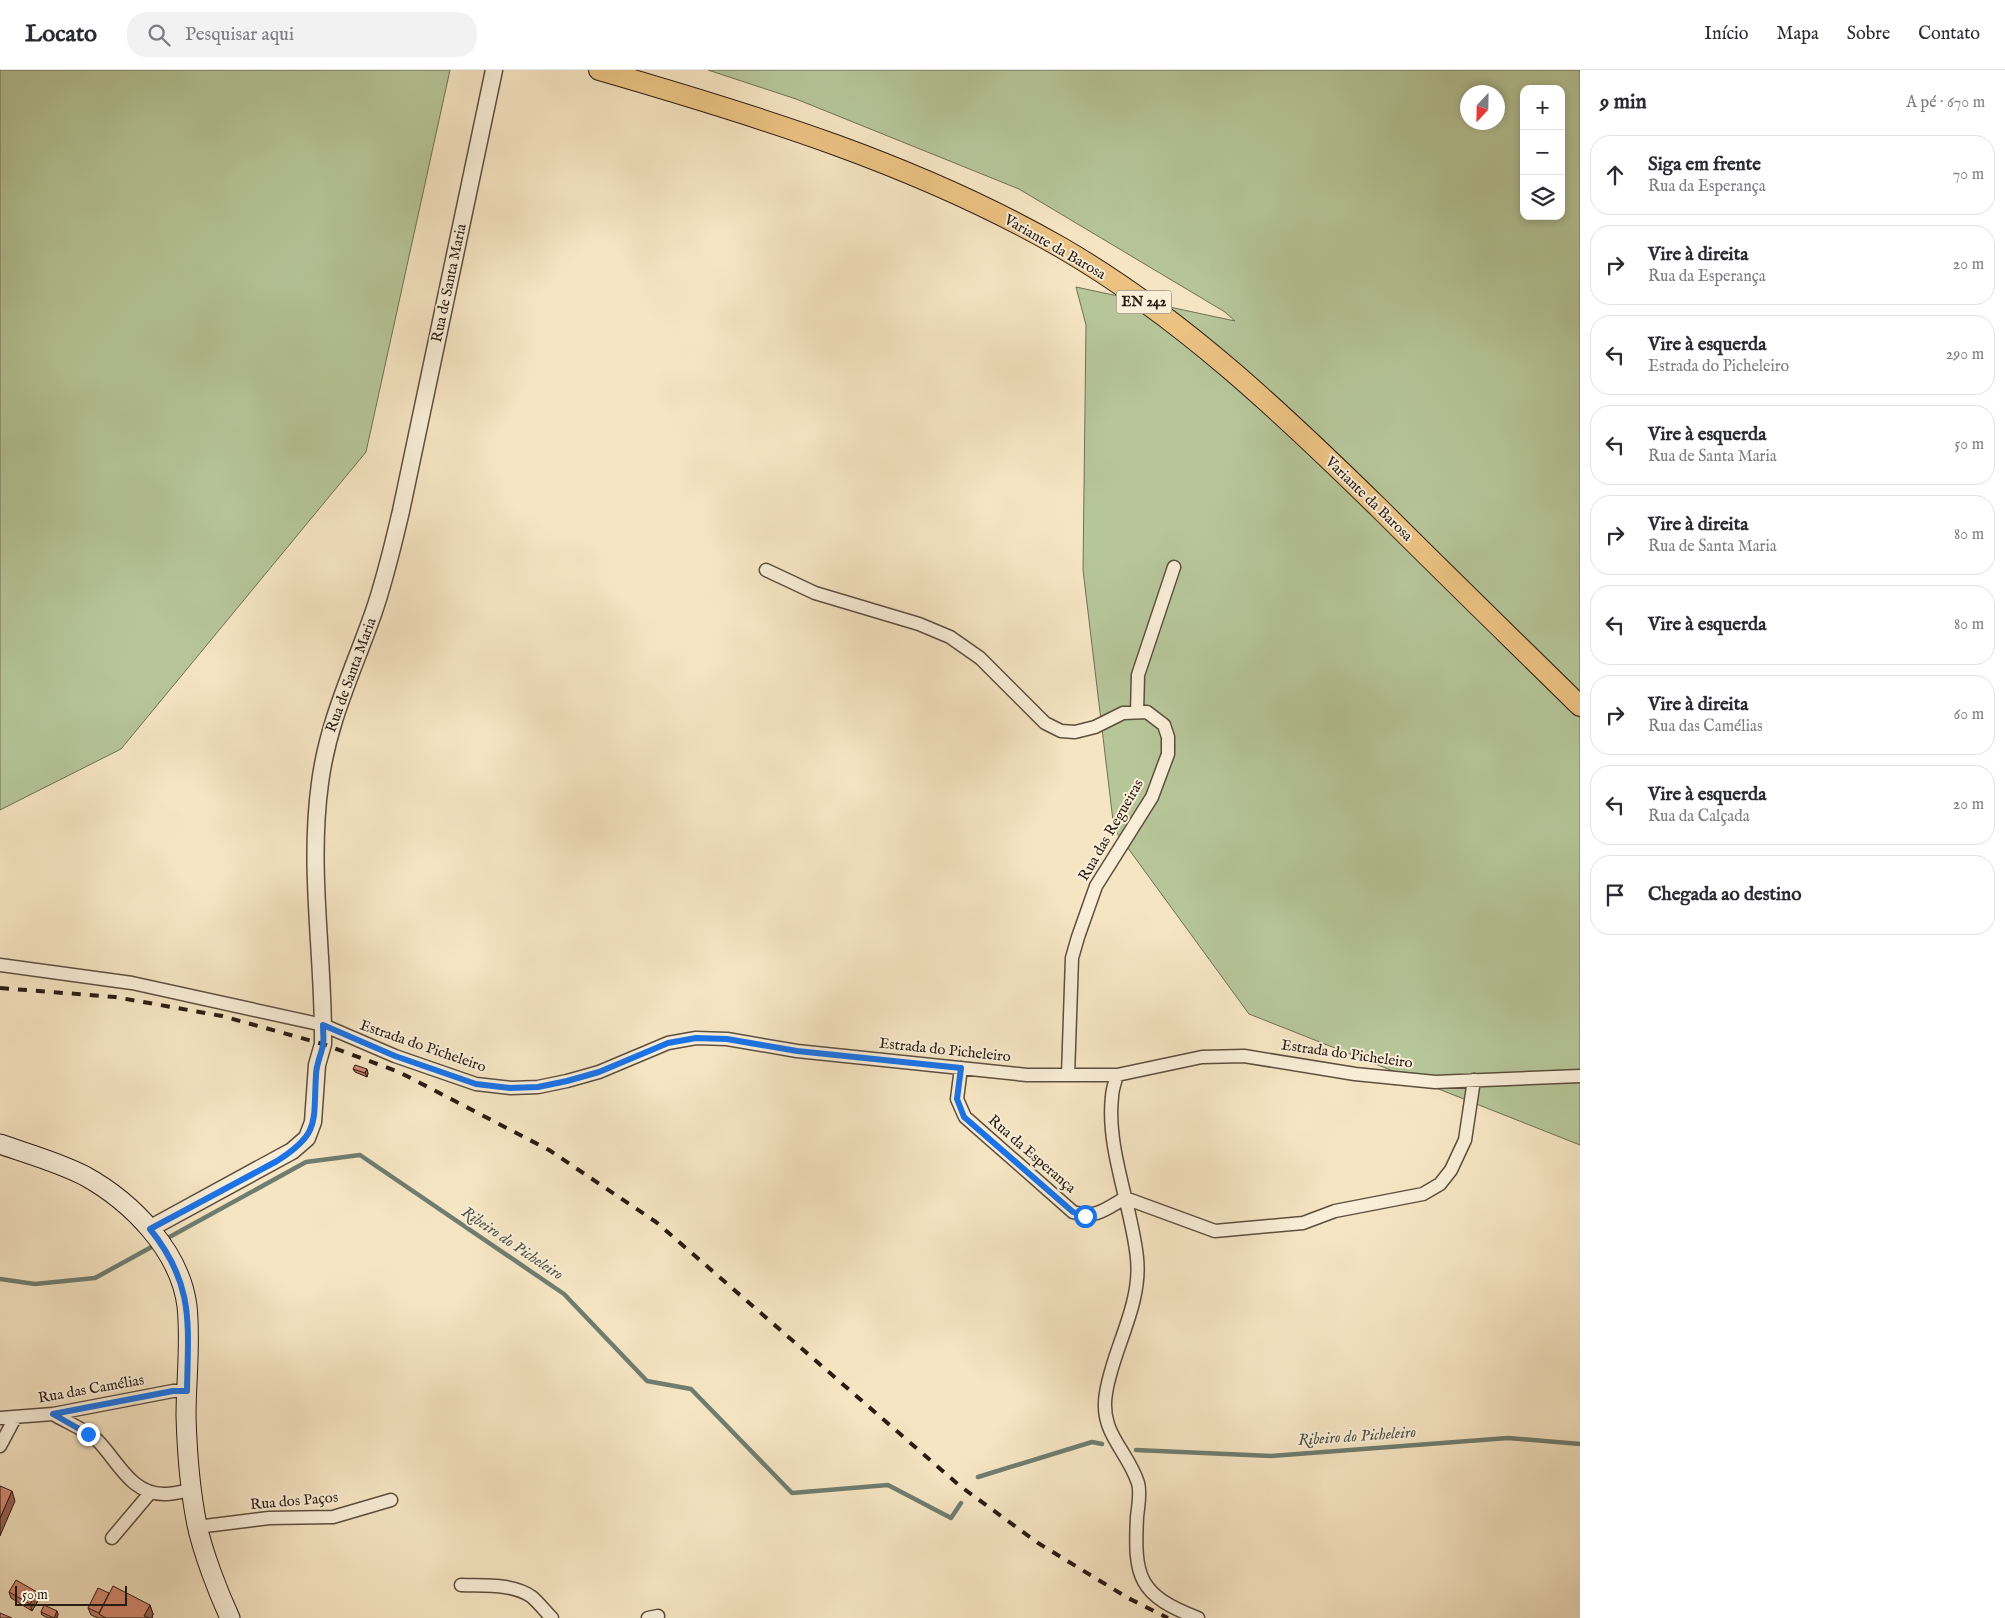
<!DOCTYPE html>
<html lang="pt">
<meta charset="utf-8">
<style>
body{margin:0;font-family:"IM FELL English",serif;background:#f2f2f3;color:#2b2b33}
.controls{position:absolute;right:15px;top:15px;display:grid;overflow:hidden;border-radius:10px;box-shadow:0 2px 8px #0003}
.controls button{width:45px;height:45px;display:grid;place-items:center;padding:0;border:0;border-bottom:1px solid #e1e1e2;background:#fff;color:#2b2b33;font:25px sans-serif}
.compass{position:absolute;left:1460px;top:15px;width:45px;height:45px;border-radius:50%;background:#fff;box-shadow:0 2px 8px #0003;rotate:202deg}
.scale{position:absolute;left:15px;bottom:12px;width:112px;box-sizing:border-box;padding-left:5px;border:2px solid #2a1b13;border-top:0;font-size:14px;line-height:18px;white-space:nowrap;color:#2a1b13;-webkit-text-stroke:4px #f9eed8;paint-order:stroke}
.stop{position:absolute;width:15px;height:15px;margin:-11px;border:4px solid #1a73e8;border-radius:50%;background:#fff}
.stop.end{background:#1a73e8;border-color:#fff;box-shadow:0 1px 5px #0008}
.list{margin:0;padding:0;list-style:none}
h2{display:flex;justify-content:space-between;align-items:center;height:65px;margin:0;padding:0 20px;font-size:21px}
h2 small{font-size:16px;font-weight:400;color:#7c7c81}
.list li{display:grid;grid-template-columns:32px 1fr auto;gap:15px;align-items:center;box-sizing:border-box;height:80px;margin:0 10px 10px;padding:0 10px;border:1px solid #e1e1e2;border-radius:20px}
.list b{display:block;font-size:19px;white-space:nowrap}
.list p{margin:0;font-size:16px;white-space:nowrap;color:#7c7c81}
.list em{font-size:16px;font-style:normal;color:#7c7c81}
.icon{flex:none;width:28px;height:28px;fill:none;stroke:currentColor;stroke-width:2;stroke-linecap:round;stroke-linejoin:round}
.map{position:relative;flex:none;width:1580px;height:1548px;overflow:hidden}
header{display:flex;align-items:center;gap:30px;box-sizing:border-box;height:70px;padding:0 25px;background:#fff;border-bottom:1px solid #e1e1e2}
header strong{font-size:24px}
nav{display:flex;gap:28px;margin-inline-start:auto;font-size:18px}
.search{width:350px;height:45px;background:#f2f2f3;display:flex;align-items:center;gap:12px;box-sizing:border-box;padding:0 18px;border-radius:20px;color:#7c7c81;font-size:19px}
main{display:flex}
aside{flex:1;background:#fff}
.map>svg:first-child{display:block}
.green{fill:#b6c699;stroke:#707056;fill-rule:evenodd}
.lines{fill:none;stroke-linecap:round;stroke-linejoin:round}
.stream{stroke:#6f7d71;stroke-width:4.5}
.minor-casing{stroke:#5d4e3f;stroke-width:15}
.tertiary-casing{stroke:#5d4e3f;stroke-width:19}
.secondary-casing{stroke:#2a1b13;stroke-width:21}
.primary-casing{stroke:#2a1b13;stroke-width:22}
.minor{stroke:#f9eed8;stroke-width:12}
.tertiary{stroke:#f9eed8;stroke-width:16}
.secondary{stroke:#f9eed8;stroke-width:19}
.primary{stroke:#ebc282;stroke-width:20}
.rail{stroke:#2a1b13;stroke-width:4;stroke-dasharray:9 9;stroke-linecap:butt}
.wall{fill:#b87764;stroke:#2a1b13}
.shaded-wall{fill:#966151;stroke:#2a1b13}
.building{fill:#d68a74;stroke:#2a1b13}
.route{stroke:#1a73e8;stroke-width:6}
.labels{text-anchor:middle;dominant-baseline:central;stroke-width:4;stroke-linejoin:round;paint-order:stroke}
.shield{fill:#f9eed8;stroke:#685a4e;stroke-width:1}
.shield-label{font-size:14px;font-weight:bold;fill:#2a1b13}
.street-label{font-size:15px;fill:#2a1b13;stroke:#f9eed8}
.water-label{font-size:16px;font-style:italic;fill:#52544a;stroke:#f9eed8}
</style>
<header>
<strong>Locato</strong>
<div class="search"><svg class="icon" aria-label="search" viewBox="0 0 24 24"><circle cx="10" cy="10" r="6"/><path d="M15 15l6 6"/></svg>Pesquisar aqui</div>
<nav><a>Início</a><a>Mapa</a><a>Sobre</a><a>Contato</a></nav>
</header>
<main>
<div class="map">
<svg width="1580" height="1548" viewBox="0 0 1580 1548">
<rect width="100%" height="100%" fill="#f6e5c3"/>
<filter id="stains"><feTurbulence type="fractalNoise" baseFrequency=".004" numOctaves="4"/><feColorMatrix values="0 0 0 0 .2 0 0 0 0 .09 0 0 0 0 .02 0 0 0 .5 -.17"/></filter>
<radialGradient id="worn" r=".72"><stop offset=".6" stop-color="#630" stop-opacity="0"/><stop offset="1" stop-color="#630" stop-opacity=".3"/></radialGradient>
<path class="green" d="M0 0H450L366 382 121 679 0 740Z
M708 0H1580V1075L1249 944 1114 759 1083 500 1086 255 1076 217 1235 251 1225 242 1019 119 796 29ZM1524 19H1561V146H1524ZM1468 22H1498V52H1468Z"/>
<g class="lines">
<path class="stream" d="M164 1170 306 1092 360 1085 564 1224 647 1311 691 1319 792 1423 888 1415 951 1448 961 1433
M0 1209 35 1214 95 1208 157 1174
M1136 1380 1271 1386 1508 1368 1580 1374
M978 1407 1092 1372 1102 1374"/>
<defs>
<path id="minor" d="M766 500 815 523 919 554 950 567 980 588 1045 653 1061 661 1075 662 1095 657 1123 643 1147 642 1164 655 1168 667V684L1152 727 1096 816 1078 867 1072 888 1068 1005
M1137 642 1138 605 1174 497
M0 895 132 913 323 955 395 986 476 1014 511 1018 538 1017 567 1011 599 1002 668 973 696 968 727 969 797 981 1027 1005H1117L1202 987 1244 986 1355 1004 1435 1012 1580 1006
M961 998 957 1029 965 1047 1073 1142C1096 1149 1106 1139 1125 1128L1215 1161 1303 1153 1335 1141 1423 1124 1440 1114 1451 1100 1465 1070 1474 1010
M1117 1005C1115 1012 1112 1020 1112 1027 1106 1078 1132 1137 1137 1188 1142 1235 1113 1278 1106 1323 1099 1363 1127 1379 1138 1413 1141 1423 1138 1437 1137 1447 1134 1507 1138 1525 1198 1548
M53 1344C66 1352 89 1361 99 1372 118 1392 132 1425 165 1424 174 1424 183 1421 192 1420
M0 1348 53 1344 173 1321H187
M0 1376 15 1348
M197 1457 269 1448 333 1447 391 1430
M112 1468 150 1423
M461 1515C483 1516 513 1513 532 1527 539 1533 545 1541 552 1548
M648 1548 658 1546"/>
<path id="tertiary" d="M149 1159 292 1081 307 1068 313 1052 317 995 323 974C324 887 308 800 320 713 328 651 353 601 373 544 385 510 393 475 401 441L494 0"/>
<path id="secondary" d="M0 1074C28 1084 58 1092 85 1106 132 1132 180 1181 187 1236 191 1273 186 1310 186 1346 187 1382 190 1420 197 1455 203 1483 218 1522 230 1548"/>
<path id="primary" d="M599 0C758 46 918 95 1062 178 1181 247 1282 343 1380 439 1446 505 1513 570 1580 636"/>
</defs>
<use href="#minor" class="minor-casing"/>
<use href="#tertiary" class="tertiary-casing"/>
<use href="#secondary" class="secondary-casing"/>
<use href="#primary" class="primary-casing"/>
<use href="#minor" class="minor"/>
<use href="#tertiary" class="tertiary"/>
<use href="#secondary" class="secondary"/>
<use href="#primary" class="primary"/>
<path class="rail" d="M0 918 115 927 222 946 323 974 399 1002 549 1080 656 1152 960 1416 1038 1473 1128 1528 1168 1548"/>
</g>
<path class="wall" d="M353 999 368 1003 367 1007 355 1002Z
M9 1522H37L39 1529 32 1541 11 1528Z
M109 1523V1524L150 1535 153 1544 152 1548H98L91 1545 88 1538Z
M57 1541 58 1544 57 1548H48L42 1545 41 1542Z"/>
<path class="shaded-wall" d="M367 999 368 1003 367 1007 365 1003Z
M12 1421 15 1431 0 1466V1448Z
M37 1522 39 1529 32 1541 30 1534Z
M150 1535 153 1544 152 1548H145L144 1546Z
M57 1541 58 1544 57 1548H54Z"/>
<path class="building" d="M355 995 367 999 365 1003 353 999Z
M0 1416 12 1421 0 1448Z
M16 1510 37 1522 30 1534 9 1522Z
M113 1516 150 1535 144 1546 149 1548H106L99 1544Z
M98 1518 109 1523 99 1543 88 1538Z
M44 1535 57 1541 54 1548 41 1542Z
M0 1543 12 1548H0Z"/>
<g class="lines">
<path class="route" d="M88 1364 53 1344 173 1321H187C188 1254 195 1215 150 1159L277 1091C321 1063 313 1052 316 1005 316 995 321 985 323 975 324 969 323 962 323 955L395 986 476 1014 510 1018 538 1017 567 1011 599 1002 668 973 696 968 727 969 797 981 961 998 957 1029 964 1047 1073 1142 1085 1146"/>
</g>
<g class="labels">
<rect class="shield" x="1116.5" y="220.5" width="55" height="23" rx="4"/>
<g class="shield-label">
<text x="1144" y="232">EN 242</text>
</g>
<g class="street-label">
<text transform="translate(1055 177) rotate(30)">Variante da Barosa</text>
<text transform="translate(449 213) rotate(-78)">Rua de Santa Maria</text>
<text transform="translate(1369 429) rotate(44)">Variante da Barosa</text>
<text transform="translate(351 605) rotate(-70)">Rua de Santa Maria</text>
<text transform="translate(1111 760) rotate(-60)">Rua das Regueiras</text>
<text transform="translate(423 976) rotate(19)">Estrada do Picheleiro</text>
<text transform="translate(945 980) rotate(6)">Estrada do Picheleiro</text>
<text transform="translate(1347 984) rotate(8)">Estrada do Picheleiro</text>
<text transform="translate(1032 1084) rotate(41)">Rua da Esperança</text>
<text transform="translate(91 1319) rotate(-10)">Rua das Camélias</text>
<text transform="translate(294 1431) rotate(-5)">Rua dos Paços</text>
</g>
<g class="water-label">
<text transform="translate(512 1174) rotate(34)">Ribeiro do Picheleiro</text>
<text transform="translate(1357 1367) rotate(-4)">Ribeiro do Picheleiro</text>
</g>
</g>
<rect width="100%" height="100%" filter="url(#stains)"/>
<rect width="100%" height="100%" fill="url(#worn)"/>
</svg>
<div class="controls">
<button>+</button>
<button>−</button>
<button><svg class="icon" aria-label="layers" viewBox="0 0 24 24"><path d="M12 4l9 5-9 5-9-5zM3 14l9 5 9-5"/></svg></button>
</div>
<svg class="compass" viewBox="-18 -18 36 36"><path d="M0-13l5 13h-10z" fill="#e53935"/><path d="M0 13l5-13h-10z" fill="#7c7c81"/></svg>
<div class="scale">50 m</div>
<div class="stop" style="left:1085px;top:1146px"></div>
<div class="stop end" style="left:88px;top:1364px"></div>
</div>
<aside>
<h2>9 min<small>A pé · 670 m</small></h2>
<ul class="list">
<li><svg class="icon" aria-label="ahead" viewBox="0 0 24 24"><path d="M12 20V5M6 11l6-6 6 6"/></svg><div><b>Siga em frente</b><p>Rua da Esperança</p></div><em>70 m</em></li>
<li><svg class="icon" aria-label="right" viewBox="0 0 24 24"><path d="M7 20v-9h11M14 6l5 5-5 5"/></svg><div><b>Vire à direita</b><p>Rua da Esperança</p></div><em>20 m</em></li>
<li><svg class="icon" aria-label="left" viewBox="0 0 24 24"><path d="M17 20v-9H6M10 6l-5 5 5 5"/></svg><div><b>Vire à esquerda</b><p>Estrada do Picheleiro</p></div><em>290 m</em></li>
<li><svg class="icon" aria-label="left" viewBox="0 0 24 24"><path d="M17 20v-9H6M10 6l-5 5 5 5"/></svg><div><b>Vire à esquerda</b><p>Rua de Santa Maria</p></div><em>50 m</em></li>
<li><svg class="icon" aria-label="right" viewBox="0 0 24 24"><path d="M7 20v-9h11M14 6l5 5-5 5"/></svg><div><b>Vire à direita</b><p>Rua de Santa Maria</p></div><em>80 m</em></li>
<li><svg class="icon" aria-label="left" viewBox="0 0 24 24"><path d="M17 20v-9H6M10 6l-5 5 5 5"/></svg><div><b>Vire à esquerda</b></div><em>80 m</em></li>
<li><svg class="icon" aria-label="right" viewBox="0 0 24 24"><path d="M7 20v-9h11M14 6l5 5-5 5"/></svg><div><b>Vire à direita</b><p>Rua das Camélias</p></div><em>60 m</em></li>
<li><svg class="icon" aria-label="left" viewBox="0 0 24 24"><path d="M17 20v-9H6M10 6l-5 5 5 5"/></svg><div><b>Vire à esquerda</b><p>Rua da Calçada</p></div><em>20 m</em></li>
<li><svg class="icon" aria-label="arrive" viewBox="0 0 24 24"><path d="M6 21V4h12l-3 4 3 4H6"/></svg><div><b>Chegada ao destino</b></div></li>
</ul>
</aside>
</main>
